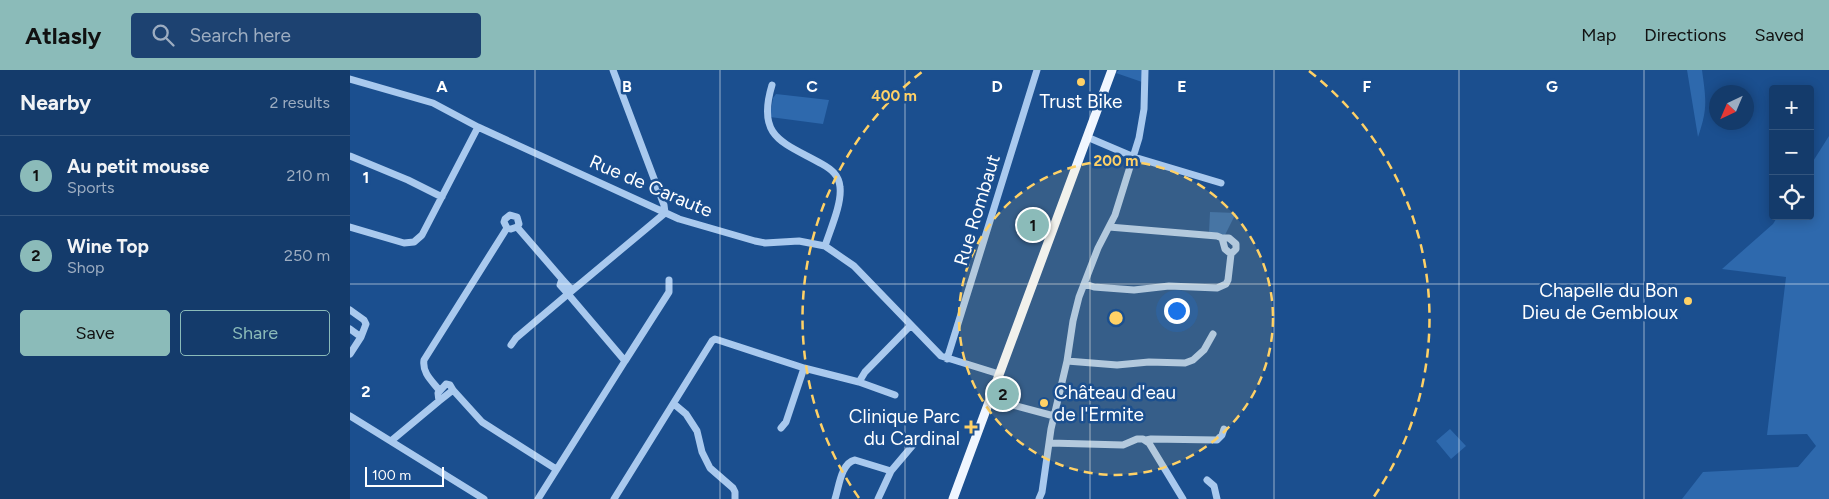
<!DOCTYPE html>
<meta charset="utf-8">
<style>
body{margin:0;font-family:Figtree,sans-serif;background:#1d4271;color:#f1f3f6}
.controls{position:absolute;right:15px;top:15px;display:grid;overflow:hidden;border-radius:5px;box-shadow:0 2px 12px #0003}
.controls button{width:45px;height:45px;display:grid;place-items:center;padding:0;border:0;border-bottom:1px solid #33557e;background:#143b6b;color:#f1f3f6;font:25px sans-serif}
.compass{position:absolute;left:1359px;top:15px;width:45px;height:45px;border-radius:50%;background:#143b6b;box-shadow:0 2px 12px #0003;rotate:224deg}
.scale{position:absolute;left:15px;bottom:12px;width:79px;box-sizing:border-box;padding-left:5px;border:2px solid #fff;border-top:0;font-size:14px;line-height:18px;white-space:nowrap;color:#fff;-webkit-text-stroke:4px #1b4f8f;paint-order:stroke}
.you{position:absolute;left:826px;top:240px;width:18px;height:18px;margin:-12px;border:4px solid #fff;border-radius:50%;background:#1a73e8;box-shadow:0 0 0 8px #1a73e833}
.badge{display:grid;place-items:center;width:32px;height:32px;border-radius:50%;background:#8bbbb9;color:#111;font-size:16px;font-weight:700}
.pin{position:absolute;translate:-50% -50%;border:2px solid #fff;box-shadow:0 1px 5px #0006}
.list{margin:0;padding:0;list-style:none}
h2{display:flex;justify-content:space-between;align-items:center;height:65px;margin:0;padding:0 20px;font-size:21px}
h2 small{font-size:16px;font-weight:400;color:#9dadc1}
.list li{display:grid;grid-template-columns:32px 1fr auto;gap:15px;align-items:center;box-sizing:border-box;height:80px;padding:0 20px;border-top:1px solid #33557e}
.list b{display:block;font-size:19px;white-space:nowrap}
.list p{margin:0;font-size:16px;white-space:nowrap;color:#9dadc1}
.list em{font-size:16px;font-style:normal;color:#9dadc1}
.actions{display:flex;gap:10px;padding:15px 20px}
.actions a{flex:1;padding:11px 0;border:1px solid #8bbbb9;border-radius:5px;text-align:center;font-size:18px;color:#8bbbb9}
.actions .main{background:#8bbbb9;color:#111}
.icon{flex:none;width:28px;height:28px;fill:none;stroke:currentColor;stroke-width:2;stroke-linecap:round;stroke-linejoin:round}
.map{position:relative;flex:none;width:1479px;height:429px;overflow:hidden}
header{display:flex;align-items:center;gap:30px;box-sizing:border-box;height:70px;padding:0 25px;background:#8bbbb9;color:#111}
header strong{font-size:24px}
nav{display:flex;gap:28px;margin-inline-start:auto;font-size:18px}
.search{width:350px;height:45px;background:#1d4271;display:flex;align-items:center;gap:12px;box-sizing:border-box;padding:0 18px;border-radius:5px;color:#9dadc1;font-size:19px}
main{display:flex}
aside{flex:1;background:#143b6b}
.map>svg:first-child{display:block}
.green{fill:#2e69ad}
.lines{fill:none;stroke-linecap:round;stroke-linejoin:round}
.minor{stroke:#a9c9ee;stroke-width:7}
.major{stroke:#f0f6ff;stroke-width:9}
.grid{fill:none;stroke:#fff;stroke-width:1;stroke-opacity:0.55}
.ring{fill:none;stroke:#ffd166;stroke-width:2.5;stroke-dasharray:9 6}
.poi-dot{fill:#ffd166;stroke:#1b4f8f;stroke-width:2}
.labels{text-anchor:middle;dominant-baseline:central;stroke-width:5;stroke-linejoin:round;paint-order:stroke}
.poi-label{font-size:19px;fill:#fff;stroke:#1b4f8f;text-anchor:end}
.street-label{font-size:19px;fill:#fff;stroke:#1b4f8f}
.grid-label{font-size:16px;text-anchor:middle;font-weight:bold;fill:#fff;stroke:#1b4f8f;stroke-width:5;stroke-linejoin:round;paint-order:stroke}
.centre{fill:#ffd166;stroke:#1b4f8f;stroke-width:2.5}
.ring-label{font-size:15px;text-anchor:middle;font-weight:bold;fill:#ffd166;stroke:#1b4f8f;stroke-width:5;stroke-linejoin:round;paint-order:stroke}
</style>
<header>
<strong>Atlasly</strong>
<div class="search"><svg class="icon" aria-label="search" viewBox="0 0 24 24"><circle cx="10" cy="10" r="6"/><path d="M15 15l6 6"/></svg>Search here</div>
<nav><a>Map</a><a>Directions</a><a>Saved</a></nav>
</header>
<main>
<aside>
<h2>Nearby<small>2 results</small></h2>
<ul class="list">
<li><span class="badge">1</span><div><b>Au petit mousse</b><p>Sports</p></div><em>210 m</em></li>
<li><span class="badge">2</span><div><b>Wine Top</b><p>Shop</p></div><em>250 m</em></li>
</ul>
<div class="actions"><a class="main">Save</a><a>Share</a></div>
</aside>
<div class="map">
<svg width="1479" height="429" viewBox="0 0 1479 429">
<rect width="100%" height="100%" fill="#1b4f8f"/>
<path class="green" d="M769 0H793L792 12 766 3Z
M1337 0H1352C1356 30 1358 38 1348 67Z
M426 24 479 30 473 54 420 47 423 28Z
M1479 66V429H1332L1353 402 1448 397 1466 376 1457 364 1417 365 1436 207 1372 199 1423 154 1428 146H1460V96Z
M860 142 886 143 875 165 859 163Z
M1100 359 1116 376 1101 389 1086 371Z"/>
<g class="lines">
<path class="minor" d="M0 9 83 33 128 57 329 149 405 171 415 173 449 171 475 176 504 196 591 286 649 304
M422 15C406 68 433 72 472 94 481 99 489 105 490 117 492 134 480 160 475 176
M737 67 784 87 871 113
M0 86 58 110 92 127
M0 157 54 173 64 172 72 165 128 57
M167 157 161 159 157 158 154 152 155 149 160 145 167 147 169 154 167 157 212 209
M872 168 875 179 881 184
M735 214 744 217 784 220 819 216 867 218 876 214 878 210 881 184 886 179V174L879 168H872L867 166 759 157
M0 240 14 250 16 254 11 267 0 284
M0 259 11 267
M161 275 166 268 218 224 210 215 212 209 222 220
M597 289 687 0
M275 291 319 222V210
M717 291 767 295 799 292 835 293 843 290 854 280 863 264
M509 312 545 325
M96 314 100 315 103 320 89 331 88 323Z
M89 320C82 311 72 303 74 290L157 158
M103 320 132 352 206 399
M640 329 704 346
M324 334 336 344 347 361 352 382 360 398 383 418 385 422V429
M0 346 134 429
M431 358 436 352 454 298
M796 370 801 369 867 370 872 365 874 359
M41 371 89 331
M700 373 773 375 787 369H793L799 373 833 429
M857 410 864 416 867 429
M188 429 275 291 218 224 315 143 314 135 263 0
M264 429 362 271 365 269 454 298 509 312 515 302 561 255
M485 429C489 417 491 393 505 390L541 401
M528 429 541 401 563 375
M689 429 692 422 701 359 717 291 723 251 729 227 748 178 765 145 789 68 794 39 795 0"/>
<path class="major" d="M603 429 762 0"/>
</g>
<path class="grid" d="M185 0V429M370 0V429M555 0V429M740 0V429M924 0V429M1109 0V429M1294 0V429M0 214H1479"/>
<circle cx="766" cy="248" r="157" fill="#ffd166" fill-opacity=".12"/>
<g class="ring">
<circle cx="766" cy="248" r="157"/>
<path d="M509 428A314 314 0 0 1 573 1M959 1A314 314 0 0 1 1023 428"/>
</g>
<g class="poi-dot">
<circle cx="731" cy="12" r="5"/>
<circle cx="1338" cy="231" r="5"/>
<circle cx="694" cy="333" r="5"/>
<path d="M618.5 349.5h5v5h5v5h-5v5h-5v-5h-5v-5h5z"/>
</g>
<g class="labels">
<g class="poi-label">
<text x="731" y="31" text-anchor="middle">Trust Bike</text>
<text x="1328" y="220">Chapelle du Bon<tspan x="1328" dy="22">Dieu de Gembloux</tspan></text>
<text x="704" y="322" text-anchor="start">Château d'eau<tspan x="704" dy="22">de l'Ermite</tspan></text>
<text x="610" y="346">Clinique Parc<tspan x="610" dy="22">du Cardinal</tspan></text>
</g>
<g class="street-label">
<text transform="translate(301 116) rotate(23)">Rue de Caraute</text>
<text transform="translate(627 140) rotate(-73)">Rue Rombaut</text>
</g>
</g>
<g class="grid-label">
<text x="92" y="22">A</text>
<text x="277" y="22">B</text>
<text x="462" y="22">C</text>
<text x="647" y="22">D</text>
<text x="832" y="22">E</text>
<text x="1017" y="22">F</text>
<text x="1202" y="22">G</text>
<text x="16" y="113">1</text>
<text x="16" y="327">2</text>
</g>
<circle cx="766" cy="248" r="8" class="centre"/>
<g class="ring-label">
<text x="544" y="31">400 m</text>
<text x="766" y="96">200 m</text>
</g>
</svg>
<div class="controls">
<button>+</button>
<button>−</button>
<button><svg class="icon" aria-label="locate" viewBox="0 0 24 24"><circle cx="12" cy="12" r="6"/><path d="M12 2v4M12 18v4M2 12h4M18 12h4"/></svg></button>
</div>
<svg class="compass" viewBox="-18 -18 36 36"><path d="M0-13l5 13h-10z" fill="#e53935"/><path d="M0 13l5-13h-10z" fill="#9dadc1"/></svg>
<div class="scale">100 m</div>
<div class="you"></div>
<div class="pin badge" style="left:683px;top:155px">1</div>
<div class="pin badge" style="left:653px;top:324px">2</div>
</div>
</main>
